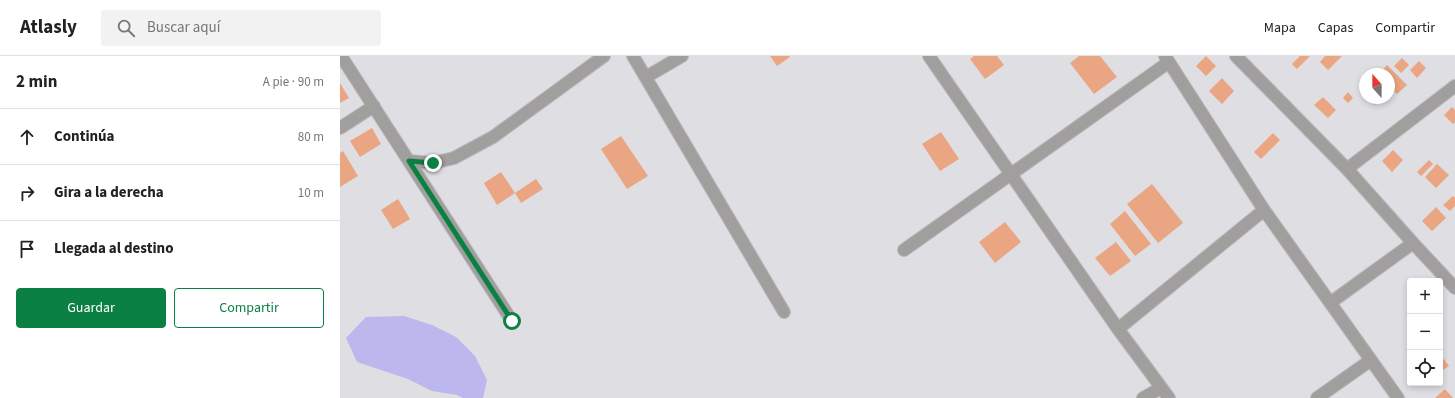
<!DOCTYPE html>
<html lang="es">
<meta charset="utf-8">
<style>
body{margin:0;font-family:"Source Sans 3",sans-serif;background:#f2f2f2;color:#222}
.controls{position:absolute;right:12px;bottom:12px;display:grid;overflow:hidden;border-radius:4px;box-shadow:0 2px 6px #0003}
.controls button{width:36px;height:36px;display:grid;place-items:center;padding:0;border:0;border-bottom:1px solid #e0e0e0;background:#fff;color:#222;font:20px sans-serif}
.compass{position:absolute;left:1019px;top:12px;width:36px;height:36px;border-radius:50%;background:#fff;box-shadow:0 2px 6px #0003;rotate:339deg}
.stop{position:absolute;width:12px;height:12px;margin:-9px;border:3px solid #0b8043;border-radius:50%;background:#fff}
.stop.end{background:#0b8043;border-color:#fff;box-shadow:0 1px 4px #0008}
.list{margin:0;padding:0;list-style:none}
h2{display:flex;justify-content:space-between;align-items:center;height:52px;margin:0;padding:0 16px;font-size:17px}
h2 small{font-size:13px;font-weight:400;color:#767676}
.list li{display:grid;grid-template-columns:26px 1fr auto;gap:12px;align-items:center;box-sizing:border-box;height:56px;padding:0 16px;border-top:1px solid #e0e0e0}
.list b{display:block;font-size:15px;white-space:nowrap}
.list em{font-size:13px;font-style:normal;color:#767676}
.actions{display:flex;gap:8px;padding:12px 16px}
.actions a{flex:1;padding:9px 0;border:1px solid #0b8043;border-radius:4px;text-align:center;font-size:14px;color:#0b8043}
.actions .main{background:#0b8043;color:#fff}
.icon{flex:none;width:22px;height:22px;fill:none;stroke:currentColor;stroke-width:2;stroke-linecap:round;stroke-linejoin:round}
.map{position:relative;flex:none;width:1115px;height:342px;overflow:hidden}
header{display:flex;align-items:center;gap:24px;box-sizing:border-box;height:56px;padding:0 20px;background:#fff;border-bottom:1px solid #e0e0e0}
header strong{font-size:19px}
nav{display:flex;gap:22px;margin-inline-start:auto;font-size:14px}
.search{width:280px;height:36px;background:#f2f2f2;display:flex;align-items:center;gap:10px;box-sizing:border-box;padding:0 14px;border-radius:4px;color:#767676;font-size:15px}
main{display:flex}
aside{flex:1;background:#fff}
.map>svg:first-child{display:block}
.green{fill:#bcb7ec}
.building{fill:#eaa683}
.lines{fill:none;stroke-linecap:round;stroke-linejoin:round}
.minor-casing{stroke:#bababe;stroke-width:14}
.minor{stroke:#a19e9e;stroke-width:12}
.route{stroke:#0b8043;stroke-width:5}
</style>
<header>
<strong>Atlasly</strong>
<div class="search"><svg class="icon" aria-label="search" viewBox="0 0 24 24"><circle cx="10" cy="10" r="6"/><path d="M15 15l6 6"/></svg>Buscar aquí</div>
<nav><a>Mapa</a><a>Capas</a><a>Compartir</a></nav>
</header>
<main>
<aside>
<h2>2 min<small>A pie · 90 m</small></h2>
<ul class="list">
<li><svg class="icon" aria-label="ahead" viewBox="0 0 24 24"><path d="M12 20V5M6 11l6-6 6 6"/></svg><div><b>Continúa</b></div><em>80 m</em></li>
<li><svg class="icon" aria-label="right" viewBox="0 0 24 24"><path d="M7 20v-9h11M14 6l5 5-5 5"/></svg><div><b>Gira a la derecha</b></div><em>10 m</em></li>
<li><svg class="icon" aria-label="arrive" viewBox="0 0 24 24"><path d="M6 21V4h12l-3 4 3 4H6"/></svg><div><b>Llegada al destino</b></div></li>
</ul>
<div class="actions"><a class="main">Guardar</a><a>Compartir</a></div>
</aside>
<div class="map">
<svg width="1115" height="342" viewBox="0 0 1115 342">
<rect width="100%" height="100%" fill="#dedee3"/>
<path class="green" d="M64 260 92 269 116 281 135 300 147 324 143 342H123L117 339 92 335 68 323 17 306 6 282 26 261Z"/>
<path class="building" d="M430 0H449L450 1 437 10Z
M634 0H657L664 9 645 23 630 3Z
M739 0H760L777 21 754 38 730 7Z
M866 0 876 10 866 20 856 10Z
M960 0H970L957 13 952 8Z
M985 0H1002L988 14 980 6Z
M1062 2 1069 9 1061 17 1054 10Z
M1079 5 1086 12 1077 22 1070 14Z
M1047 9 1067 29 1057 38 1049 30V18H1039Z
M882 22 894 35 882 48 869 35Z
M0 27 9 42 0 47Z
M1008 36 1013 42 1008 47 1003 42Z
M983 41 996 54 988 62 974 49Z
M1027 42H1041L1035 49Z
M1112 51 1115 54V66L1113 68 1104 59Z
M32 72 41 88 20 101 10 85Z
M601 76 619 103 600 115 582 88Z
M933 77 940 84 921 103 914 96Z
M281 80 308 120 287 133 261 93Z
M1053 94 1063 104 1052 116 1042 105Z
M3 95 18 120 0 131V97Z
M1089 104 1093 108 1081 120 1077 116Z
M1097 108 1109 119 1096 132 1085 121Z
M161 116 175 137 157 149 144 127Z
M196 123 203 133 181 147 175 137Z
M812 128 843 167 818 187 787 148Z
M1113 140 1115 142V150L1110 155 1103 149Z
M58 143 70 163 53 173 41 154Z
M1096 151 1106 162 1092 175 1082 165Z
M785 155 811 188 795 200 770 168Z
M665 166 681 186 655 207 639 186Z
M776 186 791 205 770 220 755 202Z
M1102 301 1109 310 1100 316V302Z
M1105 333 1113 342H1095Z"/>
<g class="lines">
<defs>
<path id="minor" d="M1 0 172 265
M293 0 444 256
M589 0 778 273 829 342
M825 0 924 154 1058 342
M896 0 1007 113 1073 187 1115 232
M306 21 342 0
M0 72 34 50
M69 105 93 107 114 102 153 81 264 0
M1007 113 1115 30
M564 194 829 6
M990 247 1073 187
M778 273 924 154
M803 342 821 332
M977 342 1031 304"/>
</defs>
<use href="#minor" class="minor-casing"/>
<use href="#minor" class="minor"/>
</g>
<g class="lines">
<path class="route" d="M93 107 69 105 172 265"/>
</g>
</svg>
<div class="controls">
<button>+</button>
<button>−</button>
<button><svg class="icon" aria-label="locate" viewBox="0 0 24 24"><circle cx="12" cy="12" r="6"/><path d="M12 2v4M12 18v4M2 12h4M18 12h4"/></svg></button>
</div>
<svg class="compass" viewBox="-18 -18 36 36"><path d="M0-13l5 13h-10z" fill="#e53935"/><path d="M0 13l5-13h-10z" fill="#767676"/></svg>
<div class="stop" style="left:172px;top:265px"></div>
<div class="stop end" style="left:93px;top:107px"></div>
</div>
</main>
